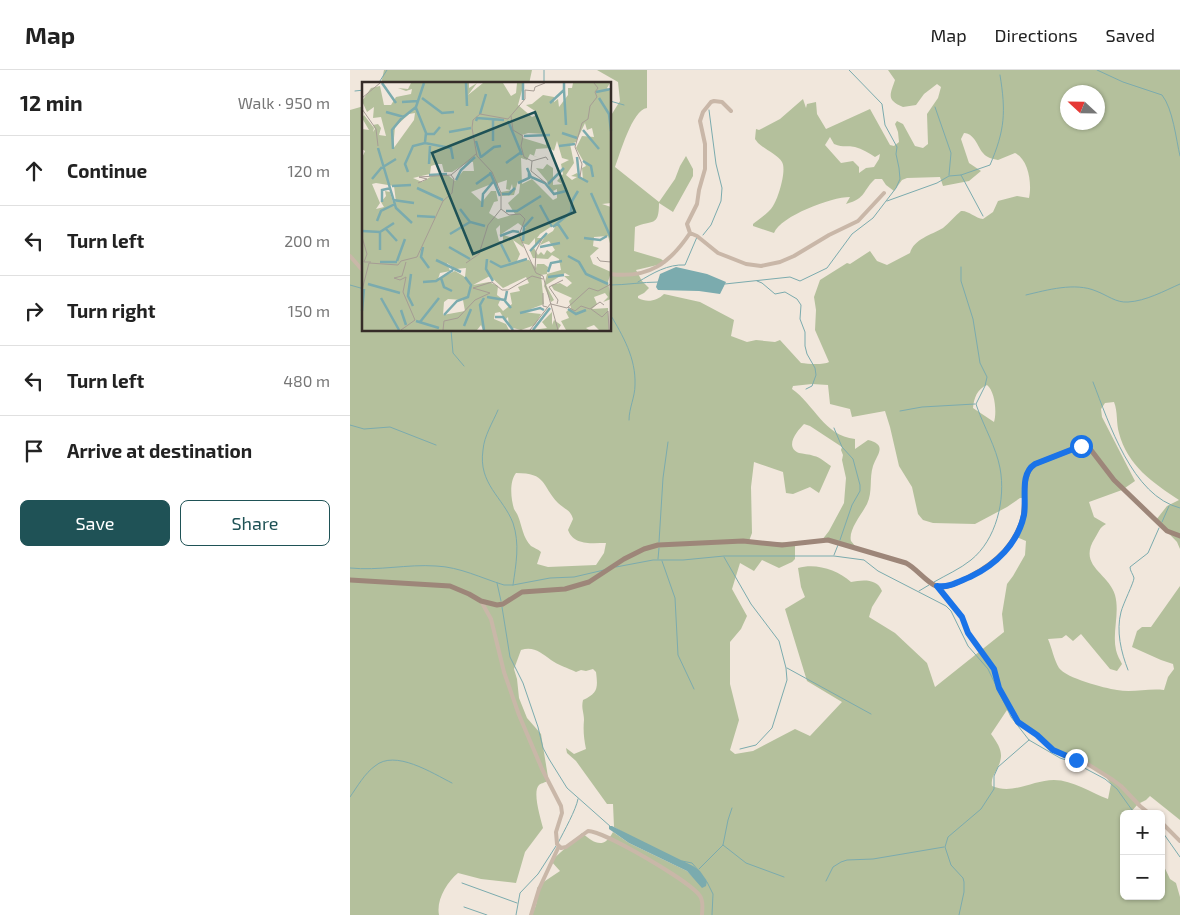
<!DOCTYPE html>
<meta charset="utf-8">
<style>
body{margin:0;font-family:"Exo 2",sans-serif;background:#f2f2f2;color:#222}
.controls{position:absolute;right:15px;bottom:15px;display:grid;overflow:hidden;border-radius:8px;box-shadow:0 1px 4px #0004}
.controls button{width:45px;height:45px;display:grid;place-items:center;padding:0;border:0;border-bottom:1px solid #e0e0e0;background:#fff;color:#222;font:25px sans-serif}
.compass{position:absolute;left:710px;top:15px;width:45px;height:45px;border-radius:50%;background:#fff;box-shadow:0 1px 4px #0004;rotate:292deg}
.stop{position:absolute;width:15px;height:15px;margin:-11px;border:4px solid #1a73e8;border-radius:50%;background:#fff}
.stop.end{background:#1a73e8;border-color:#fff;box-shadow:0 1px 5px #0008}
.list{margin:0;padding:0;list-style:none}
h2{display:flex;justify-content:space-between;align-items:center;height:65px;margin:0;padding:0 20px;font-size:21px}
h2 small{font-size:16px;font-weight:400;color:#767676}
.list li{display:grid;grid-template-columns:32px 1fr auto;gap:15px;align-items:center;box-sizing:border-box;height:70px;padding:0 20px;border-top:1px solid #e0e0e0}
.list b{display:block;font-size:19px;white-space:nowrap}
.list em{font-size:16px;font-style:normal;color:#767676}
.actions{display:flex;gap:10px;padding:15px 20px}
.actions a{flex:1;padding:11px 0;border:1px solid #1f5256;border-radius:8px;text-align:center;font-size:18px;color:#1f5256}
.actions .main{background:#1f5256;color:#fff}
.icon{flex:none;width:28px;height:28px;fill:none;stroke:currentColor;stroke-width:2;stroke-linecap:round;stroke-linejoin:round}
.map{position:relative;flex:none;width:830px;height:845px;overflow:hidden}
header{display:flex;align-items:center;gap:30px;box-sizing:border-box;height:70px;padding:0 25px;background:#fff;border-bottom:1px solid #e0e0e0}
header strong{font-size:24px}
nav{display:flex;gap:28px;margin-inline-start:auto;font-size:18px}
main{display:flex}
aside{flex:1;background:#fff}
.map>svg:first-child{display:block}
.green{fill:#b4c09c;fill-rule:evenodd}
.water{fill:#7babae}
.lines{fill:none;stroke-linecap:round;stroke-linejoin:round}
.stream{stroke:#7babae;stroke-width:1}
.street{stroke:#c9b7a8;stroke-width:4}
.secondary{stroke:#9d8679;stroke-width:5}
.route{stroke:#1a73e8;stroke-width:6}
.inset-river{fill:none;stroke:#7babae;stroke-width:2.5}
.inset-road{fill:none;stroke:#a69c94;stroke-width:1}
.view{fill:#1f5256;fill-opacity:0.15;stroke:#1f5256;stroke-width:2.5}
.inset-edge{fill:none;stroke:#362c28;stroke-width:2.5}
</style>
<header>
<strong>Map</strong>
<nav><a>Map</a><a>Directions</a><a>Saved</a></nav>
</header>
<main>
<aside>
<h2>12 min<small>Walk · 950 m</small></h2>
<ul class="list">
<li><svg class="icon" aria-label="ahead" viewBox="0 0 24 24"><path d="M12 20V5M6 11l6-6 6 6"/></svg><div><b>Continue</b></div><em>120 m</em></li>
<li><svg class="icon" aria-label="left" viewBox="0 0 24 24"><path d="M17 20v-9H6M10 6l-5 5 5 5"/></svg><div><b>Turn left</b></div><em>200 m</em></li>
<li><svg class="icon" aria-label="right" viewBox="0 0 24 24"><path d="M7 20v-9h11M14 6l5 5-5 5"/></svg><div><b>Turn right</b></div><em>150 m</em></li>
<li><svg class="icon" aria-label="left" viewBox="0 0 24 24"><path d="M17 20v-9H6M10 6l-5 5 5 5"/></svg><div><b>Turn left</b></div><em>480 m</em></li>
<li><svg class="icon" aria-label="arrive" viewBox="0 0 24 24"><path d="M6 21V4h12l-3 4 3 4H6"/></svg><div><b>Arrive at destination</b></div></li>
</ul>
<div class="actions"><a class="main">Save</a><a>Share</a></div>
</aside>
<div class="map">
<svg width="830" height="845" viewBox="0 0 830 845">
<rect width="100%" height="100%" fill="#f1e7dc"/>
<path class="green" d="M34 0H182L179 14H31Z
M247 0H297V38C282 40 270 84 265 97L309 132 325 109 330 96 336 86 343 99V106L323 142 309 133C309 158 302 149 285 157L284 181 311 189 316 193 286 200 292 211 299 218 294 223 288 226V228C297 233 307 231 314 224L350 232 384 250 381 266 397 272 406 270 425 272 430 270 451 293C458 294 474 295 479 292L465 260 466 240 464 227 470 210 497 193 500 194 520 181 527 191 537 195 560 183C564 169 581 165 593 158 599 153 605 146 611 141 618 140 625 148 633 149L643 142 648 131 667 126 679 128C682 114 679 90 665 83L648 90C642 89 636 87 633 83 627 76 625 64 614 63L611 69 619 93 631 101 619 111 593 116 590 107 557 108 552 110 544 121 536 115 532 109H525C512 121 517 128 496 134L500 127C481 127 431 146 424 163L403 156V154C409 149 419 143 423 136 428 129 437 100 432 92 428 85 414 79 408 73L405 69 406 59 409 60 430 49 453 29 456 38 457 34 466 32 467 44 476 59 520 39 540 75 544 76 549 72 548 62 545 54 547 51 553 54 565 76 573 78 578 74 577 44 588 28 591 17 587 14 574 24 566 35 553 37C536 30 540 25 545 10L538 0H830V479L827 472 806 450 817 436 829 430C803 413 777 395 769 363 766 353 768 342 764 332L755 333 751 339 752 347 785 411 772 420 739 432 744 447 756 454C749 458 749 462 745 468 727 496 759 503 765 525 770 543 762 562 766 580 767 585 770 590 772 594L767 601 760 599 731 564 723 571 716 565 712 568 698 569C702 578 704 590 709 598 716 608 754 618 767 620 783 623 798 618 814 620L818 607 824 599 823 594 811 590 782 577 787 561 792 557H801L830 516V750L800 726 796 730 788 734 779 744H774V750L770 756 774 759V826H811V790L820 809 826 813 830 827V845H180C188 837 187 828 187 818L192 813 210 801 201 791 232 763C245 774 254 779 263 762L279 773 337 801 342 806 357 811 264 757 263 734H257L226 691 217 683 216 678 224 684 236 679C234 669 233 661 234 650 234 642 231 639 233 630 248 623 248 618 246 602L243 599 236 601 231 600 226 602C218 598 208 595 201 590 191 583 184 576 171 580L164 599 167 609 169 628 177 648 191 664 198 707 196 712C195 712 190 714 189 715 182 722 191 749 193 758L175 782 166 813 131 809 108 803C97 812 86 830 89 845H0V40L14 36V260H260V47L270 31 268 12ZM718 22H748V52H718ZM480 67 484 74C494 78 498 75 505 77 512 79 519 83 525 87L530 84 529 89 524 97 516 98 509 103V97L503 91 491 93 475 75ZM462 314 478 315 480 334 500 339 502 347 535 341 540 357 549 396 562 417 568 444 573 450 583 453 625 454 657 437 670 428H674L670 452 664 466 676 471 675 485 663 506 657 514 652 544 654 562 585 617 577 593 545 563 519 547 522 537 532 521C527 508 512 510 501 512 487 500 467 493 448 498L451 517 455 527 435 539 457 611 492 632 460 666 445 659 403 681 385 684 380 680 389 650 380 614V572L391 559 397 546 382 519 390 493 404 501 412 490 429 498 442 492 445 489V473L399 471 402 463 401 417 404 392 433 402 436 423 443 424 460 417 469 423 481 396C476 393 470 387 464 386 459 384 453 384 449 383 434 377 447 361 454 354L460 356 492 377 491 380 493 385 492 390 496 408 494 433 479 461 472 470 505 476 501 471C498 460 512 444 517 434 523 421 519 409 523 396 527 384 538 375 518 370L505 379V369C474 366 464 334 442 319L443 316ZM637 315C645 321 647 343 644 352L623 338C624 328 627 319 637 315ZM166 403C197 403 191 415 208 433 214 439 221 440 223 449L218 460C224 476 242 473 256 473L254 483 246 495 198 497 187 494 191 482C188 479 184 478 181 476 173 468 172 456 168 446 167 443 165 441 164 439 161 429 159 412 166 403ZM657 640 708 681 753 703 761 714 758 729C741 723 723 710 704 710 683 710 663 725 642 716 641 710 643 706 646 701 655 685 651 678 641 664Z"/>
<path class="water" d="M326 197 357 204 376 212 370 224 349 221 308 220 306 217 310 204Z
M259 756H262L343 796 350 801 357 811 356 816 352 818 337 801 279 773 259 759Z"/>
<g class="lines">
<path class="stream" d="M747 0 773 12 812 25C823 39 826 69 830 86
M28 14 37 0
M194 14V0
M5 21 14 20
M260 31 274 35
M585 37 601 83 599 105
M611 105 633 146
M537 131 587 113 599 106 611 105 640 95C655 60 656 42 650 5
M353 165 361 155 371 131 372 118 366 94 359 40
M407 211 412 213 425 224 435 222 447 229 451 235 450 249 455 262V276L457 284 465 298 466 305 462 316 456 319
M288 212C303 203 318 194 335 195L347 167
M375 214 440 207 450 211 477 198 502 164 523 148 546 118 550 109 549 98 546 84 547 77 535 55 532 34 499 0
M0 215 14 219
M260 215C276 215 292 212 309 212
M676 225C697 220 725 212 746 221 757 225 766 233 778 232 796 231 814 221 830 214
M260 244C273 266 286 288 285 315 285 327 279 338 279 350
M101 260 103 283 114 296
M743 312C759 353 782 426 830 438
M148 340C143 352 134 366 133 380 128 414 153 427 163 453 170 474 166 494 163 515
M550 341 572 337 625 334
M0 355 14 359 40 357 86 375
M484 358 492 377 503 389 510 415V421L502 435 490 470
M812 452 819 436
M309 472 313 408 318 372
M484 485 488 475
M374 487 401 534 429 571 436 598 437 610 422 658 406 675 390 679
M308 489 309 478
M312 491 325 528 328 585 344 619
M266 497 303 490H333L374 486H484L514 490 528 501 596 536 601 541 618 576 638 599 661 647 679 670 710 688 725 693 755 709 767 719 782 740 788 744
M0 498C29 501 57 494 86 496 110 497 131 508 154 515H163L200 508 224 507 254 500
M584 512C596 505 610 499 621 490 646 470 656 430 650 398 646 377 634 357 627 337L626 334 635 316 637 307 630 293 623 249 611 211V197
M147 513 151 531
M569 521 579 515
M152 537 160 587 173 613 188 657 193 678 199 689 217 718 261 757
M437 598 521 644
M778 600C771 582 766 561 771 542 773 534 784 512 784 508 783 504 780 501 780 497L798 483 809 458
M0 727C7 717 15 703 25 696 45 679 82 703 102 713
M811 760 830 787
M208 773C214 761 226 740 228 729
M373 775 396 793 434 807
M332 791 342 793 349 801
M349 799 373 775 378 750 382 738
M476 811 483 797 491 792 497 790 523 789 594 777
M357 812 363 824 362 845
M112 813 167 833
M114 837 137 845
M166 845 170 823 188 804 206 776
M609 845 614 822V812L613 808 601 795 595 777 598 767 631 739 644 719V706L648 697 679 670"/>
<path class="street" d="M381 41 372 32 364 31 361 32 353 42 350 51 355 74V99L349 120 347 134 337 154 340 163 347 166 368 183 396 194 411 196 430 192 444 186 479 165 508 151 534 123
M0 186 14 202
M260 204C299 209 320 193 340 163
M587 516 612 547 618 563 644 599 649 618 668 652 687 665 703 680 736 693 763 710 771 716 790 736 800 744
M131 531 141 549 154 602 169 645 192 699 211 736 212 743 206 762 207 774 211 778 216 777 238 761C254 761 341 812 350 826 354 832 352 839 352 845
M811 752 830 771
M181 845 189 819 209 776"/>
<path class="secondary" d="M0 510 100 516 119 524 131 531 147 535 153 534 172 522 215 519 239 512 274 489 294 479 308 475 393 471 432 475 478 470 556 493C566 498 576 512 586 516 595 519 603 514 611 511 639 498 662 481 672 451 678 434 669 404 685 394L731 376 741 380 764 410 817 461 830 466"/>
</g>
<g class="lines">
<path class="route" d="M726 690 703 680 687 665 668 652 649 618 644 599 618 563 612 547 587 516C599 518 610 511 620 507 646 495 668 473 674 445 677 429 669 404 685 394L731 376"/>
</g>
<g transform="translate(12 12)">
<rect width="249" height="249" fill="#f1e7dc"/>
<path d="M49 1H107V6L115 1 106 13 121 1H141L149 14 154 11 155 1H162L156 23 170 35 175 33 173 29 164 23 170 22 181 13 192 15V20L196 17 197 25 206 13V6H210L211 1H248L245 6 249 10V121L240 122 249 125V165L246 154 232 155 231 164 237 166 228 174 231 182 249 190 246 200 249 217 241 220 246 215 243 211 232 215 235 222 230 227 246 226 247 248H237L232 243 224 246 227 248H204L199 239 207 236 204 230 209 226 207 219 210 216 192 208 189 203 198 201 205 205 210 201 202 194H208L203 191 184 203 192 218 189 220 182 204 185 192 179 193 182 222 161 230 179 232 173 243 159 248 147 245 146 235 143 238 138 230 133 231 132 237 144 242 147 248H121L119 243 115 248H0V76L3 69 0 67V47L7 48 0 36 2 33 12 46 11 50 13 47 11 43 16 42 19 46 17 53 24 54 19 35 11 36 12 25 5 30 0 19 9 6 18 4 22 23H29L34 15 49 12 50 7 44 9 36 6 46 7ZM53 31 52 38 31 67 33 45 47 32ZM223 41 225 48 230 46 232 55 220 54 214 66 224 84 220 86 221 98 215 91 209 94 215 95 210 98 204 93 212 81 208 62 214 60ZM166 51 183 52 184 63 161 56 160 53ZM195 59 200 76 207 78 199 82 201 92 195 99 200 102 191 103V86L185 82 181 87 174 86 185 99 189 110 195 107V116L191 118 170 97 160 102 159 76 165 78 168 72 177 76 172 74 174 67 188 66 192 69ZM108 79 111 80 112 89H101L93 99 86 93 73 92 60 100 51 96 68 92 69 84 75 82H80L82 90H90ZM145 98 144 107 148 108 150 102 151 108 139 110 140 114 152 113 156 99 158 103 157 111 146 121 153 132 136 137 127 131 132 120 136 119 134 109H129L120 120 109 110 132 101 135 108 136 101ZM14 101 32 104 34 120H31L28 110 23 109 24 114 19 120 22 125 14 127 18 121 10 102ZM167 138 161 151 158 150 151 156 141 153V159H137L134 147 138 143V153L156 141 161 145ZM190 144 193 145 191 149 183 154 178 163 187 159 193 168 189 171 185 168 182 173 179 170 176 173 172 166 168 169 171 176 186 177 190 173 197 177 199 188 185 192 186 185 182 182H175L174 186 167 178 155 179 158 172 151 158 162 166 160 161 167 163 173 156V163L180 156H175L178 152ZM85 181 94 187 104 186 103 195 93 189 76 197 78 191 88 189ZM128 194 141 206 164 195 167 201 156 205 158 209 148 211 150 222 141 229 136 223 139 216 135 213 136 204 127 200 111 203ZM86 217 101 218 103 229 81 233 82 220ZM190 230V243L192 238 199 243 196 248H170L185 246 180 240Z" fill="#b4c09c" fill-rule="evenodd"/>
<path class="inset-river" d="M20 1 34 21M104 1 105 24M202 8 204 43M234 10 249 7M60 16 80 31 92 30M237 16 247 32 249 49M161 18V1M40 20 56 19M188 21 202 8V1M54 26 64 51 63 60M24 30 42 35M118 32 124 12M114 39 115 36 142 38M146 39 160 73M221 48 237 67M87 50 109 46M200 51 215 56M65 52H72L78 45M162 54 188 53M114 59 119 76M131 59V38M197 64 213 62M16 66 34 126 50 141M31 67 30 48 39 37 54 25 62 1M119 75 132 65 139 64M215 75 217 95 226 100M221 79 229 84 231 95M144 81 158 71M67 82 68 64M21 85 34 77M165 86 169 95 183 101 192 112 204 109M46 90 43 82 51 64 63 61 89 66 91 77M128 90 138 114M67 93 85 92M10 97 20 85M94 98 99 88 113 75M156 101 167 96V90M114 102 128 92M186 102 202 86M30 104 49 103M55 106 81 118M229 111 249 156M140 112H147L153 106M31 118 52 121M20 120V108L29 106M178 123 190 145M120 125 121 112 131 100M98 127 108 140 123 144M144 129H155L179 114M55 134 73 135M15 139 19 129 33 122M196 142 206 157M191 145 209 130 210 119 216 109M24 147 35 159M0 149 18 150 32 141M18 150V168M88 152 108 140M138 154 151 149 157 150M222 156 238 158 245 154M161 159 162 145 171 135M139 162 148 180M61 165 59 175 67 186M87 165 108 177M178 165 198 161M168 169 185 151M206 174 217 180 224 192 246 202M125 177 124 187 131 199M74 178 99 190M35 179 43 157M128 179 139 185 165 177M18 180H35M186 190 189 181 200 179M49 192 46 214 51 224M186 195 202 193M79 196 82 205 90 209M61 200 74 199 91 188M6 202 38 211M145 209 143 219 149 226M125 215 143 218M19 216 37 248M122 216 118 223 122 248M206 227 214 232 224 228M39 228 44 243M0 229 2 207M158 231 178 226 182 228M82 233 95 219 106 215 109 203 103 195M133 235H141L151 248M54 239 77 246M58 240 77 216M102 244 109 227M171 248 188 226"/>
<path class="inset-road" d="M183 1 173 5 172 9 163 8V17L146 37 118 32 111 38 110 46 115 74 130 90 139 111V127L147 133 158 132 163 137 157 153 174 191 181 194 196 248M0 16 18 1M0 27 14 47 16 64M149 34 151 48 161 54 159 64 162 75 170 79 184 75 186 78M170 79 169 89 184 101M218 95 220 82 213 65 220 41 226 37 228 24 235 15 233 10 236 6 232 1M56 101 65 97 57 95 89 93M0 155 5 172 2 180H9M235 175 238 179 249 180M104 181 117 172 126 143 139 127M173 188 174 169 180 157M0 208 7 181 36 183 39 179 55 175 81 119 90 111 92 97 89 93 114 72M181 211V224L185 225M189 222 205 226 227 206 236 209 249 202M195 222 196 218 187 205 201 198M206 225 213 229 219 224 228 227 238 220 242 223M229 227 240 235 246 229 247 248M39 248 53 238 41 210 44 195 38 198 32 196 40 194 44 180M81 248 82 239 96 236 113 218 128 211 111 206 130 200 140 208H146L170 194 181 197M168 248 189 221"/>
<path class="view" d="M173 30 213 130 111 172 70 71Z"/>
<rect width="249" height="249" class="inset-edge"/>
</g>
</svg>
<div class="controls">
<button>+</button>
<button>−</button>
</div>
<svg class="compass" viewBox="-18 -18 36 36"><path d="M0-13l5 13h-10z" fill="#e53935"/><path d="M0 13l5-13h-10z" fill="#767676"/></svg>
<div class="stop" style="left:731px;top:376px"></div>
<div class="stop end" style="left:726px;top:690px"></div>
</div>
</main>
